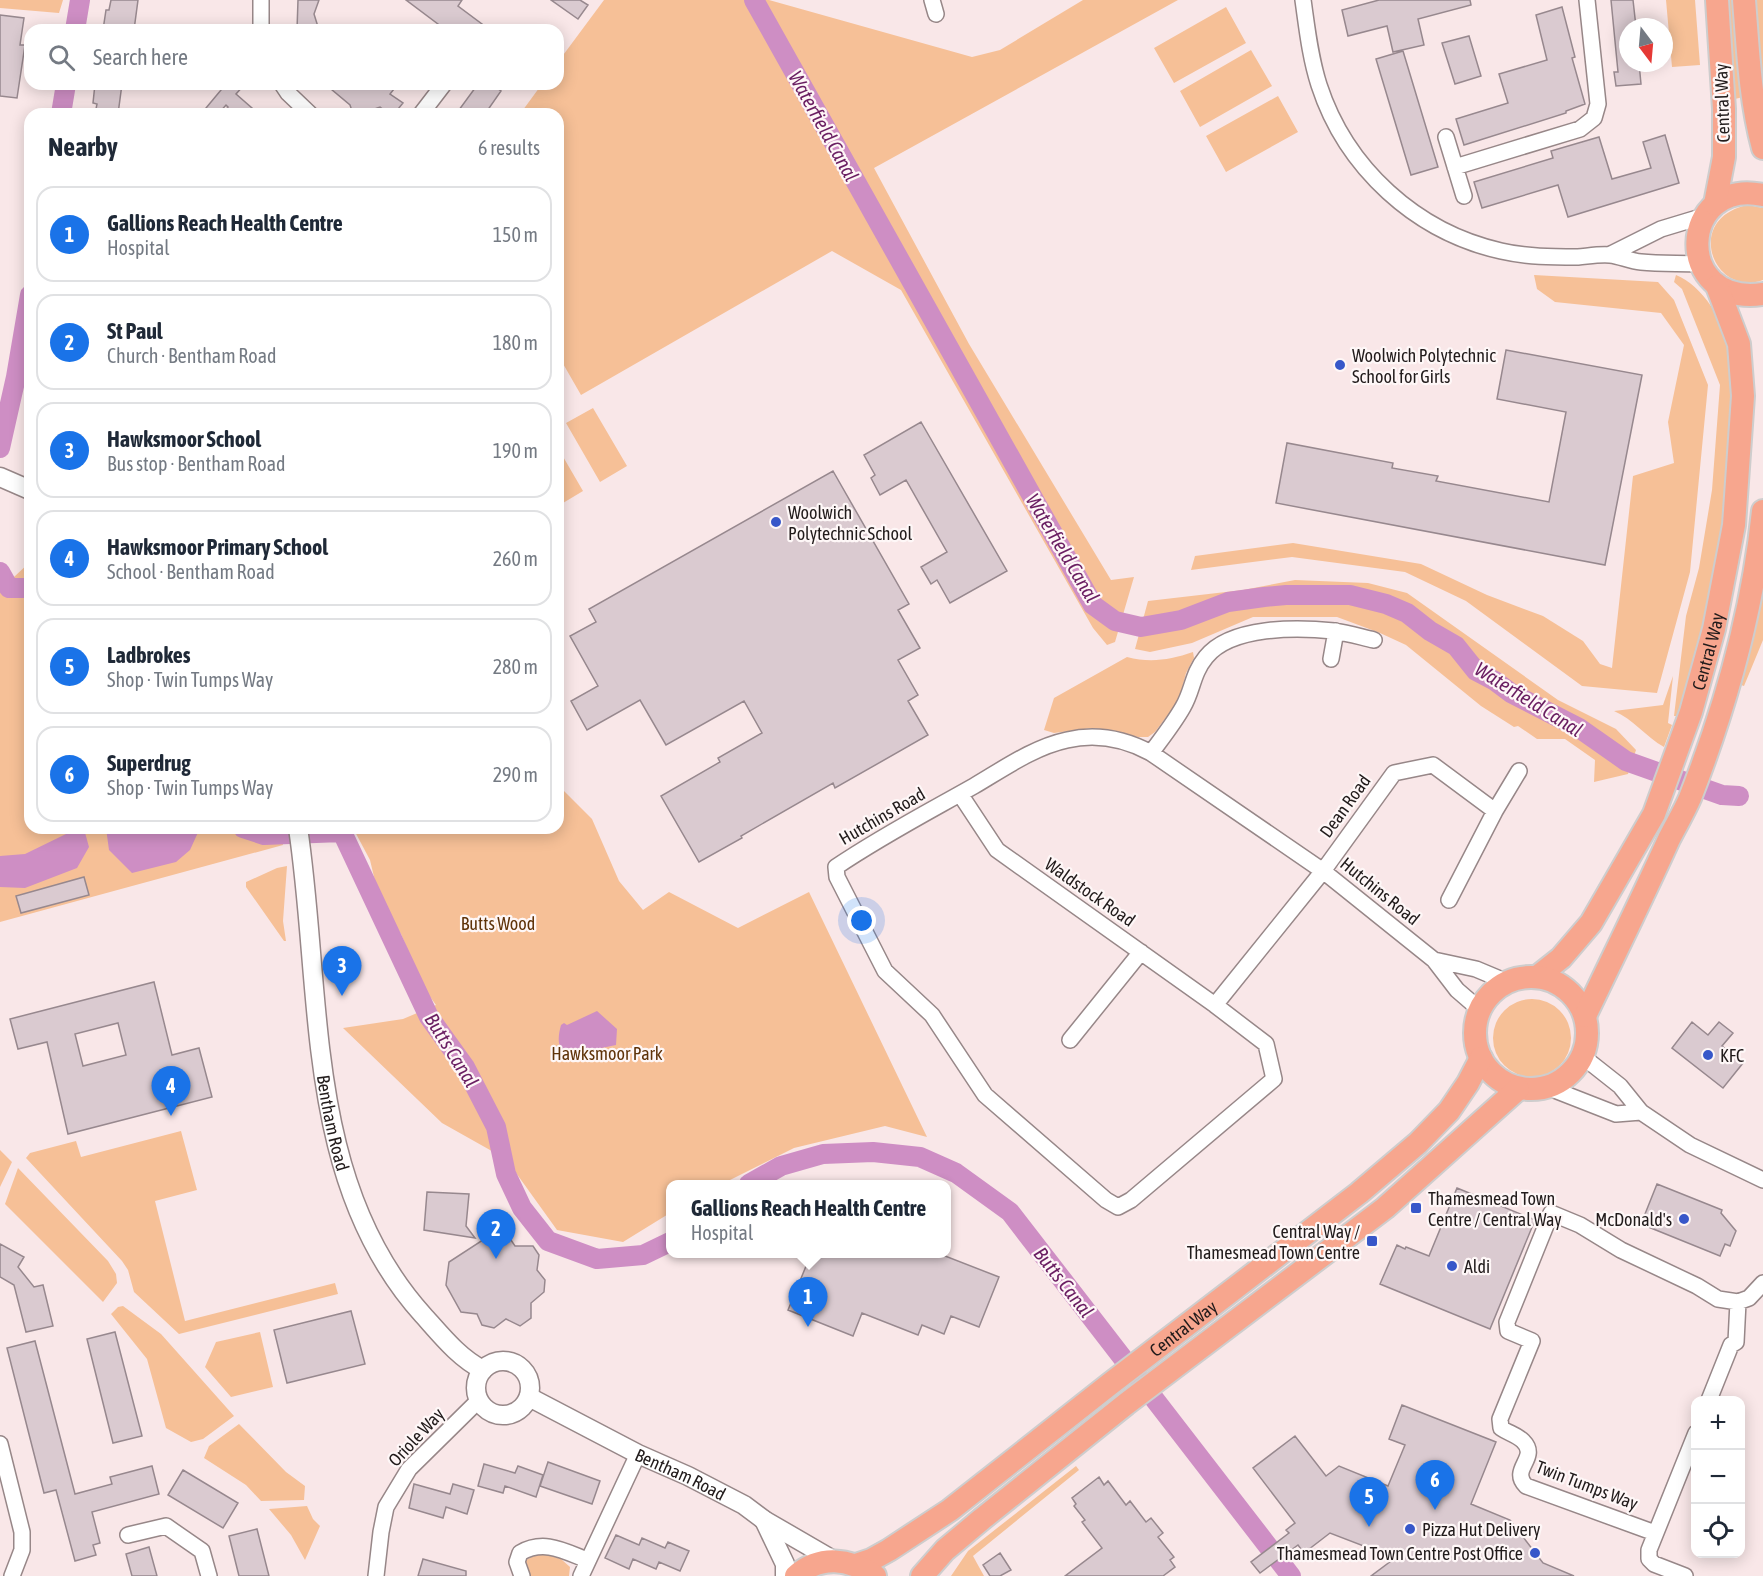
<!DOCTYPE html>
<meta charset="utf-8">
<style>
body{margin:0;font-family:"Asap Condensed",sans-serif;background:#f2f2f3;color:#1f2937}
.controls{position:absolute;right:18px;bottom:18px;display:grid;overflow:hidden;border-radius:12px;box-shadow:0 3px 15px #0003}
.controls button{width:54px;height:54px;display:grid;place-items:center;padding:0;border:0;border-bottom:2px solid #e0e1e3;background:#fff;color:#1f2937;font:30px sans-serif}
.compass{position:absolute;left:1619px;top:18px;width:54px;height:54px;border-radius:50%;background:#fff;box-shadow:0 3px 15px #0003;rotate:164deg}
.you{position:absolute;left:862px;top:921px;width:21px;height:21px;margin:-15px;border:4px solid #fff;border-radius:50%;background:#1a73e8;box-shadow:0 0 0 9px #1a73e833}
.badge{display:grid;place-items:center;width:39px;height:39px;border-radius:50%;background:#1a73e8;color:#fff;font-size:20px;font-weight:700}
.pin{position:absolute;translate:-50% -50px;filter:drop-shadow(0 2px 3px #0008)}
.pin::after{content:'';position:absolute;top:32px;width:21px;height:18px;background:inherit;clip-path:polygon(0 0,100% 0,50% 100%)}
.popup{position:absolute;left:666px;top:1180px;width:285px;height:78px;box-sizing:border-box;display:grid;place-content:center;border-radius:12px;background:#fff;filter:drop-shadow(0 2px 4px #0005);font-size:20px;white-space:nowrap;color:#747a83}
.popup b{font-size:22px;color:#1f2937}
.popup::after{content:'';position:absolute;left:50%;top:100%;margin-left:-12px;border:12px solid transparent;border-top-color:#fff}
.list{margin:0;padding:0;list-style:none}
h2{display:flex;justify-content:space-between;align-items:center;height:78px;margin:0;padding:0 24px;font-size:26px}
h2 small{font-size:20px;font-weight:400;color:#747a83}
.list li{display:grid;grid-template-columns:39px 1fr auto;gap:18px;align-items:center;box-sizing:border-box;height:96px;margin:0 12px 12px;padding:0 12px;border:2px solid #e0e1e3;border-radius:18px}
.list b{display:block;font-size:22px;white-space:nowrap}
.list p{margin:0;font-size:20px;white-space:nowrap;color:#747a83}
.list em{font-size:20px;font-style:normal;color:#747a83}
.icon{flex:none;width:33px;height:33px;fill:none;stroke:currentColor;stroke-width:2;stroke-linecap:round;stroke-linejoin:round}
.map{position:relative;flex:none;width:1763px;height:1576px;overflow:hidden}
.search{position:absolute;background:#fff;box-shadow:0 3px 15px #0003;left:24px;top:24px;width:540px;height:66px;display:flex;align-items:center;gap:15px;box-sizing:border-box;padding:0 21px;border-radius:18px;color:#747a83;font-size:22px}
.panel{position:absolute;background:#fff;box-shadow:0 3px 15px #0003;left:24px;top:108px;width:540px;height:726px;border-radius:18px}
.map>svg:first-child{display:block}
.green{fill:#f6c097}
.water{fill:#ce8ec4}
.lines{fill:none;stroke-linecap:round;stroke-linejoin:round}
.canal{stroke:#ce8ec4;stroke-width:20}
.building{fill:#dacad0;stroke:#97888e;stroke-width:1.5;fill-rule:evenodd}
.minor-casing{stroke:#978788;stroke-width:18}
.tertiary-casing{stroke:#978788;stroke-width:21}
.primary-casing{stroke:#cecdcd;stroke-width:26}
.minor{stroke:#fff;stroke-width:15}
.tertiary{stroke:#fff;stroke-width:18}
.primary{stroke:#f7a68e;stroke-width:22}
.poi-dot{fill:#3757c9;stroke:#fef7f7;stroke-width:2}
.labels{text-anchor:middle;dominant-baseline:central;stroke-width:4.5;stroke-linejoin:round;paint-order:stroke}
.street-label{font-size:18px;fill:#211b1b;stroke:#fef7f7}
.poi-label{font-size:18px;fill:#211b1b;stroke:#fef7f7;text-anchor:start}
.park-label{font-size:18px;fill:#5f3309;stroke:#fef7f7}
.water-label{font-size:20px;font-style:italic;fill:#6a1e62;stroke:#fef7f7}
</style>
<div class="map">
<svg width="1763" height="1576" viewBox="0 0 1763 1576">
<rect width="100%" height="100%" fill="#f9e7e8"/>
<path class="green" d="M0 0H63L59 13 0 8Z
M604 0H769L972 57 1000 50 1083 0H1178L874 168 969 344 1111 580 1134 577 1115 642 1107 645 1093 628 901 290 832 251 581 395 558 355V114H520L542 84H558V62Z
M1666 0H1695L1700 65 1672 67Z
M1727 0H1735L1743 97 1735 99Z
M1756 0H1763V87Z
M1226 7 1246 43 1174 83 1154 48Z
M1251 50 1272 86 1200 127 1180 91Z
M1278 96 1298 132 1226 172 1206 136Z
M1748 205 1763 208V280C1713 298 1683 218 1748 205Z
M1534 275 1658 282 1674 300 1708 385 1690 572 1657 693 1582 686 1466 601 1405 572 1292 557 1191 570 1195 556 1293 543 1421 564 1487 595 1543 616 1583 641 1600 664 1612 668 1633 476 1674 463 1668 422 1684 345 1661 313 1555 302 1537 289Z
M1676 275C1702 285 1725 322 1729 349 1734 385 1731 422 1728 458 1726 482 1726 507 1722 531 1713 594 1696 655 1678 716H1674L1686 616 1699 568 1712 490 1720 385 1682 289 1674 282Z
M593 408 627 466 600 482 566 423Z
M558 448 583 491 558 506Z
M30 562V828H280L283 845 0 922V590Z
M1295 580 1368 583 1407 593 1558 700 1616 729 1636 750 1628 774 1594 782 1595 760 1565 739H1537L1518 726 1514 727 1481 706 1406 645 1380 633 1337 617H1253L1192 643 1150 652 1135 649 1148 601 1243 590Z
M1763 584V640L1744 686 1738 684Z
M1193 652 1194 658 1186 673 1179 700 1155 732 1148 737H1138L1111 730 1092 728 1054 733 1044 730 1054 698 1127 657C1150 663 1170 660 1193 652Z
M1673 676 1668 723 1672 725 1664 747C1646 737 1633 719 1614 711L1663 705Z
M558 785 592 819 619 881 643 910 669 892 738 928 809 892 927 1137 885 1126 794 1148 722 1184H670V1213L623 1242 557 1230 506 1159 442 1123 343 1028 403 1019 436 1005 423 987 401 934 379 898 370 860 353 828H558Z
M287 866 283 921 286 941H284L246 887V882L277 868Z
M1493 1038a39 39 0 1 1 78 0a39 39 0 1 1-78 0Z
M181 1131 197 1190 155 1201 185 1321 335 1283 338 1294 179 1334 134 1292 128 1270 122 1261 26 1158 30 1153 76 1141 81 1157Z
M0 1150 12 1162 0 1187Z
M18 1168 108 1261 116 1274 117 1283 103 1302 5 1204Z
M123 1306 161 1334 234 1416 203 1439 191 1442 166 1428 147 1359 111 1314 118 1307Z
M260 1332 273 1387 231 1397 205 1367 216 1342Z
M239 1424 286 1472 305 1486 304 1500 261 1501 246 1485 204 1458 209 1446Z
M1076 1466 1079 1470 973 1556 984 1576H951L968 1551Z
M307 1506 313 1519 320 1526 305 1560 291 1535 269 1509Z
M544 1554 561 1559 570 1567 569 1576H529L526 1572V1560L536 1555Z"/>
<path class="water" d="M106 828H200L190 850 176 862 132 873 109 850Z
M84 829 89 847 77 868 25 888 0 887V856L25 854 66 834Z
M597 1011 617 1029 616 1045 568 1055C556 1049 558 1036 561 1025L564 1023 567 1025Z"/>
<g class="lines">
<path class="canal" d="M754 0 1093 605 1115 621 1141 627 1181 620 1228 602 1264 597 1286 595H1350L1386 604 1407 613 1430 631 1456 646 1476 671 1495 681 1511 693 1579 728 1626 761 1722 795 1739 796
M75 30 80 0
M61 114 66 84
M0 448 16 377 30 295
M0 572 9 588
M9 588H30
M243 828 264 835 342 832 429 1017 465 1067 496 1127 506 1174 522 1208 548 1241 597 1259 643 1255 670 1242
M749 1184 781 1166 823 1154 873 1152 920 1157 956 1173 1010 1212 1291 1576"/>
</g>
<path class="building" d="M111 0H138L134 30H103L106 10H109Z
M298 0H319L314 14 319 30H297Z
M406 0H462L458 6 490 30H446Z
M551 0H580L588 5 578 19Z
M1379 0H1470L1471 5 1418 19 1424 45 1393 52 1387 26 1348 36 1342 10Z
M1611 0H1633L1636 27H1628V63H1639L1641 84 1616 86 1614 72H1618Z
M1562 7 1575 57 1572 58 1585 104 1566 111V113L1464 145 1456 119 1508 103 1499 74 1547 60 1536 15Z
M0 15 24 18 20 45H25L17 98 0 96Z
M1469 36 1481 76 1455 84 1442 43Z
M1403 51 1438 167 1411 175 1376 59Z
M95 84H122L118 114H95L97 104 93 103Z
M226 84H245L236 94 259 114H222L228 107 226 105 218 114H201Z
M325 84H398L390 94 403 103 394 114H389L380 107 360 114H353L350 105Z
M478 84H491L501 91 485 114H456Z
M1665 135 1679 183 1568 217 1558 185 1482 208 1474 182 1553 158 1551 151 1599 137 1612 179 1651 168 1643 142Z
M1506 350 1642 375 1605 565 1276 503 1287 443 1393 463 1392 468 1438 476 1436 481 1549 502 1566 412 1497 399Z
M921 422 1007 571 950 603 937 580 931 584 921 567 947 552 906 480 880 495 871 478 875 475 864 455Z
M833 471 909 604 898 610 920 648 898 660 918 695 908 701 928 735 835 788 833 783 741 836 742 838 699 862 661 796 720 762 718 758 762 733 744 701 666 745 640 700 587 730 571 701 598 686 570 636 596 622 589 609Z
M84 877 89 895 21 913 16 896Z
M154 982 172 1055 199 1048 212 1097 68 1134 47 1042 18 1049 10 1019ZM118 1023 126 1055 83 1066 75 1034Z
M1692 1022 1708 1035 1719 1022 1733 1033 1722 1046 1743 1063 1723 1088 1672 1048Z
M1657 1184 1722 1210 1721 1213 1736 1231 1730 1246 1725 1244 1720 1256 1641 1224Z
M1457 1188 1535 1220 1490 1329 1380 1284 1397 1245 1405 1249 1406 1247 1429 1256Z
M427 1192 469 1194 466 1226 475 1238 424 1230Z
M495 1232 509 1237 515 1246H533L539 1255 537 1270 545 1280 544 1292 531 1303V1318L520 1326 506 1319 494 1328 482 1325 477 1314 461 1312 446 1285 449 1262Z
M0 1244 24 1257 18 1267 34 1287 43 1285 53 1326 26 1332 14 1285 0 1277Z
M811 1254H940L999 1277 979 1327 951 1316 944 1334 922 1325 918 1335 862 1313 853 1336 788 1310Z
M351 1311 365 1364 287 1383 274 1330Z
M115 1332 142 1436 113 1443 87 1339Z
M35 1341 75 1494 112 1484 110 1477 152 1466 159 1494 92 1512 100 1543 93 1545 96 1555 75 1561 56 1490 44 1493 7 1348Z
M1402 1405 1496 1442 1471 1504 1510 1520 1543 1563 1574 1576H1371L1395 1558 1330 1533 1304 1553 1298 1545 1260 1573 1251 1562 1289 1533 1286 1530 1295 1523 1253 1468 1295 1436 1326 1476 1339 1466 1388 1486 1405 1445 1389 1439Z
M548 1462 600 1481 592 1504 540 1486Z
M484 1464 515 1473 518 1466 543 1475 536 1497 505 1486 503 1493 478 1486Z
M183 1470 238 1503 223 1528 168 1495Z
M1099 1477 1104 1485 1108 1481 1126 1505 1130 1501 1146 1522 1151 1518 1163 1533 1158 1537 1174 1557 1170 1560 1175 1567 1163 1576H1065L1102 1548 1082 1522 1085 1520 1074 1506 1076 1504 1072 1498Z
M414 1484 450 1494 453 1484 474 1490 467 1514 446 1507 443 1518 409 1508Z
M257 1529 269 1576H239L229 1536Z
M616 1535 639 1545 642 1538 665 1548 668 1542 689 1551 680 1571 659 1562 656 1569 633 1559 629 1569 605 1558Z
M149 1547 157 1576H132L126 1554Z
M1000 1553 1011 1570 1000 1576H990L983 1565Z
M423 1559 466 1571V1576H418Z"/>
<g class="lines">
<defs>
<path id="minor" d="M261 0V30
M932 0 936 14
M1303 0C1307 28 1310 57 1319 85 1346 168 1416 232 1501 251 1527 257 1552 257 1578 257 1589 256 1600 254 1610 255 1620 256 1630 261 1641 262 1660 264 1680 263 1700 264
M282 84 288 93 310 114
M421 114 444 84
M1446 137 1464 196
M1455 167 1580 129 1594 118 1598 104 1587 0
M1609 255 1661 229 1704 216
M1331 659 1336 631
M1151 753 1323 871 1434 960 1457 990 1479 1009
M960 794 997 850 1215 1005 1323 871 1394 773 1433 765 1495 811 1449 900
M1495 811 1519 771
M1434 960 1476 969 1507 982
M1215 1005 1266 1044 1274 1079 1131 1200 1118 1207 1106 1200 985 1095 932 1015 885 971 837 877 836 867C880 837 928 812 974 786 1003 769 1034 747 1067 740 1097 733 1125 739 1151 753 1162 738 1174 723 1183 707 1193 690 1192 674 1206 657 1231 626 1297 627 1334 631 1347 633 1361 637 1374 640
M1070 1040 1141 952
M1582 1056 1620 1086 1641 1112 1690 1145 1763 1180
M1547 1087 1616 1114 1641 1112
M1709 1400 1731 1345 1736 1342 1738 1302
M0 1444 22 1532V1550L12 1576
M1655 1533 1526 1486C1509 1469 1540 1458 1523 1441 1517 1435 1508 1433 1501 1428L1500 1419 1532 1341 1508 1331 1507 1322 1551 1213 1580 1225 1621 1250 1697 1286 1718 1299 1738 1302 1749 1298 1763 1283
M128 1535 166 1526 202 1551 209 1576
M376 1576 381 1532 386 1507 409 1469 479 1400
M522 1576 517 1562 520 1553C544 1539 564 1551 587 1560
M581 1576 638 1454
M1685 1576 1654 1564 1649 1559V1550L1696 1433"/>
<g id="tertiary">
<path d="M0 477 30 490"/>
<path id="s1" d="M298 828C323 993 303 1182 423 1315 441 1335 459 1358 483 1370"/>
<circle cx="503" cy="1388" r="27"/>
<path id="s2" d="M529 1397 638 1454 688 1476 744 1505 764 1520 833 1560"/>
<path d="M764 1520 785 1564V1576"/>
</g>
<g id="primary">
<path d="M1744 0C1748 50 1750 99 1763 148"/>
<path d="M1763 195C1679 177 1672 307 1763 294"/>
<path d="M1715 204 1724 157V109L1717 0"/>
<path id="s3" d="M1537 977 1561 958 1591 923 1654 814 1691 712 1714 629 1734 525 1743 396 1739 344 1717 286"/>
<circle cx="1531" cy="1033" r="56"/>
<path d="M1585 1016C1613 957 1642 899 1669 839 1676 825 1684 812 1690 798 1726 706 1753 610 1763 511"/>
<path id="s4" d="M856 1565 871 1560 889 1550 950 1510 1110 1384 1359 1193 1418 1143 1449 1111 1468 1083 1481 1058"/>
<path d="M796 1576C820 1555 849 1558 875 1576"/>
<path d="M922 1576 945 1550 982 1519 1126 1404 1385 1208 1518 1089"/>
</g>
</defs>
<use href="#minor" class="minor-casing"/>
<use href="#tertiary" class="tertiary-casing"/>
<use href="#primary" class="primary-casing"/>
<use href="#minor" class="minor"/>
<use href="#tertiary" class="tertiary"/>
<use href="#primary" class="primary"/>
</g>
<g class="poi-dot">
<circle cx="1340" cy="365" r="6"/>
<circle cx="776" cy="522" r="6"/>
<circle cx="1708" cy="1055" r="6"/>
<rect x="1410" y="1202" width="12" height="12" rx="3"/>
<circle cx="1684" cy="1219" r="6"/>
<rect x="1366" y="1235" width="12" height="12" rx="3"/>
<circle cx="1452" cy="1266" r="6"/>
<circle cx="1410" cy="1529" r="6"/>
<circle cx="1535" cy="1553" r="6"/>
</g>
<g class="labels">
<g class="street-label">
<text transform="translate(1722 103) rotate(-92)">Central Way</text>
<text stroke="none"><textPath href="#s3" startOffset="374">Central Way</textPath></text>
<text transform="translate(1345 806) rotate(-54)">Dean Road</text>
<text transform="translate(882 816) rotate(-30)">Hutchins Road</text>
<text transform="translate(1380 891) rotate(39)">Hutchins Road</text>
<text transform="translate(1090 892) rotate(35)">Waldstock Road</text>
<text stroke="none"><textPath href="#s1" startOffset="297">Bentham Road</textPath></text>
<text stroke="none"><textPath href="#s4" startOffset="405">Central Way</textPath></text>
<text transform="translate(416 1437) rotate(-47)">Oriole Way</text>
<text stroke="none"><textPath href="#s2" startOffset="170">Bentham Road</textPath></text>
<text transform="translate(1587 1485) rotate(21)">Twin Tumps Way</text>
</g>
<g class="poi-label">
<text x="1352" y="355">Woolwich Polytechnic<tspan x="1352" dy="21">School for Girls</tspan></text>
<text x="788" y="512">Woolwich<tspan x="788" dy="21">Polytechnic School</tspan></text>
<text x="1720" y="1055">KFC</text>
<text x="1428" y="1198">Thamesmead Town<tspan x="1428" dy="21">Centre / Central Way</tspan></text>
<text x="1672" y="1219" text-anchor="end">McDonald's</text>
<text x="1360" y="1231" text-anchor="end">Central Way /<tspan x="1360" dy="21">Thamesmead Town Centre</tspan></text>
<text x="1464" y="1266">Aldi</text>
<text x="1422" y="1529">Pizza Hut Delivery</text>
<text x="1523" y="1553" text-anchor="end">Thamesmead Town Centre Post Office</text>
</g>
<g class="park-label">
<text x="498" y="923">Butts Wood</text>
<text x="607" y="1053">Hawksmoor Park</text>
</g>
<g class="water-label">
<text transform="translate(824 126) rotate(61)">Waterfield Canal</text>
<text transform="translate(1063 548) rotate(59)">Waterfield Canal</text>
<text transform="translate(1529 699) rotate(32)">Waterfield Canal</text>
<text transform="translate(452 1050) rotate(58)">Butts Canal</text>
<text transform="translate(1064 1282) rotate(52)">Butts Canal</text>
</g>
</g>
</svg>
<div class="controls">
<button>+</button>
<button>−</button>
<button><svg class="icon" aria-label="locate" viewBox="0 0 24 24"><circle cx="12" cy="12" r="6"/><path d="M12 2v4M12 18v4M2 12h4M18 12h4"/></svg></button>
</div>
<svg class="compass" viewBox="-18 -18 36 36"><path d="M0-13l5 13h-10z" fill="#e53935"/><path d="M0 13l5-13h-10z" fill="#747a83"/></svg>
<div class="you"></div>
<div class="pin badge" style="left:808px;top:1327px">1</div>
<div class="popup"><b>Gallions Reach Health Centre</b>Hospital</div>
<div class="pin badge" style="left:496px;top:1259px">2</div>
<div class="pin badge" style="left:342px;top:996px">3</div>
<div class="pin badge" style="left:171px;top:1116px">4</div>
<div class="pin badge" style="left:1369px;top:1527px">5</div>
<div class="pin badge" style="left:1435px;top:1510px">6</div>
<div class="search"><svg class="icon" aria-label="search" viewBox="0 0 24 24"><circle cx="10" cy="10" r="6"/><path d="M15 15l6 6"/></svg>Search here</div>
<section class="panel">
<h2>Nearby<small>6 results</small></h2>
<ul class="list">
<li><span class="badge">1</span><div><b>Gallions Reach Health Centre</b><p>Hospital</p></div><em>150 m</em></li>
<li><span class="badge">2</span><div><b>St Paul</b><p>Church · Bentham Road</p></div><em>180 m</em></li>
<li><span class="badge">3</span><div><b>Hawksmoor School</b><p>Bus stop · Bentham Road</p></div><em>190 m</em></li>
<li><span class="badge">4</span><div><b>Hawksmoor Primary School</b><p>School · Bentham Road</p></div><em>260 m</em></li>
<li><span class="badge">5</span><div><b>Ladbrokes</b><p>Shop · Twin Tumps Way</p></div><em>280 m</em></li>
<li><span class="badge">6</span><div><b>Superdrug</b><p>Shop · Twin Tumps Way</p></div><em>290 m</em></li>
</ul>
</section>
</div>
